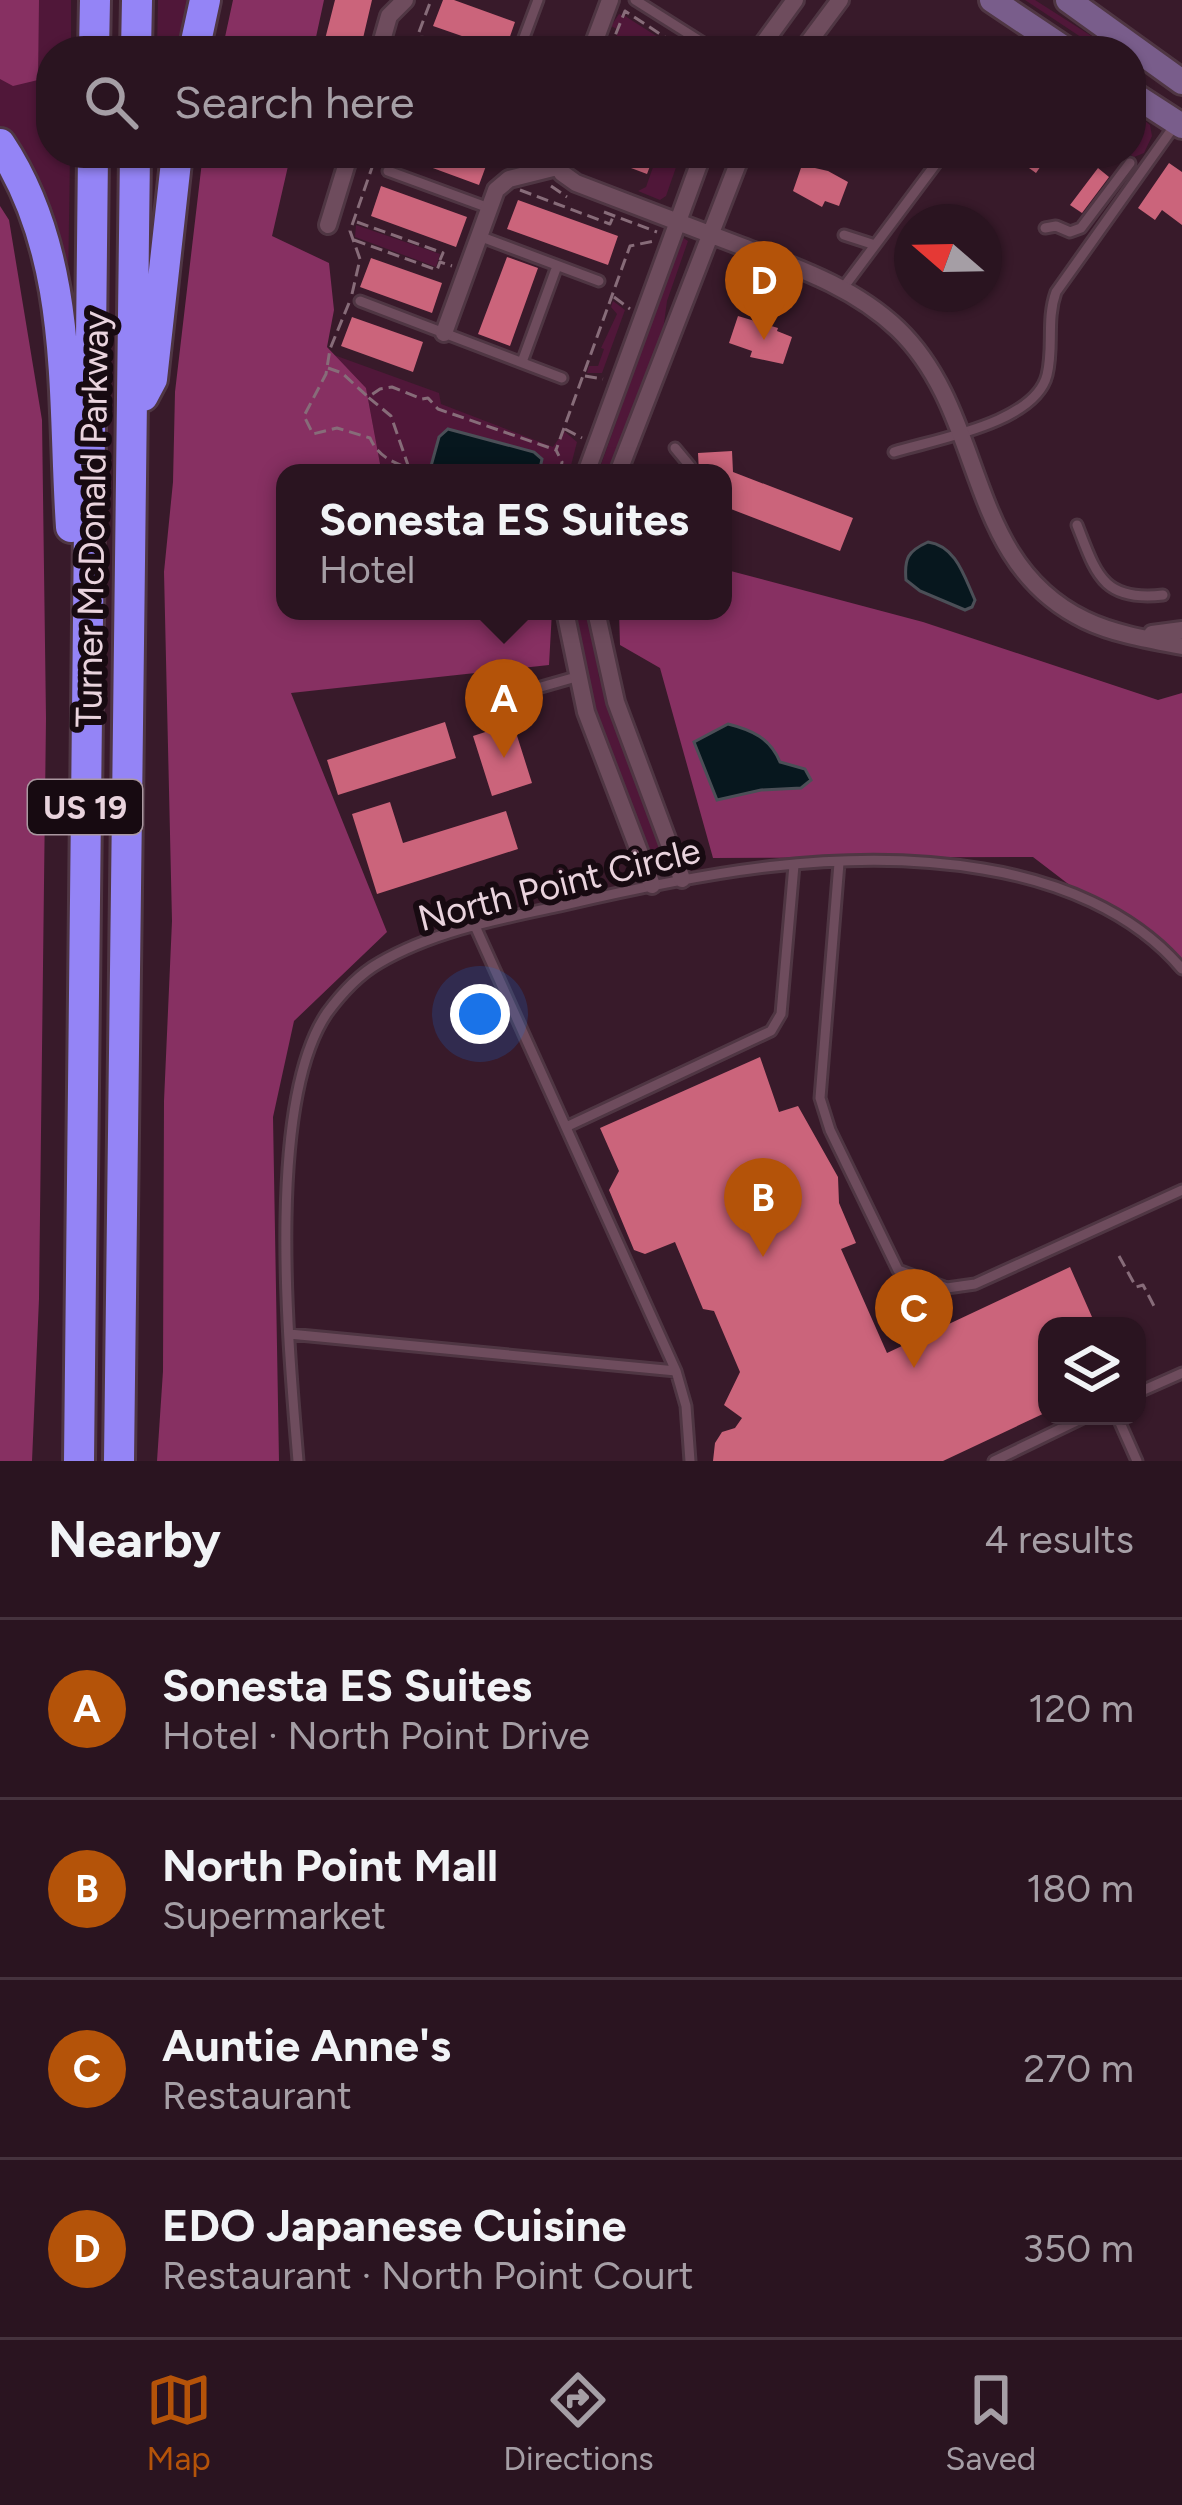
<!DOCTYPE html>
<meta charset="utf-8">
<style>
body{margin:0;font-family:Figtree,sans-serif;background:#36212d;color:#f1f3f6}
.controls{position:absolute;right:36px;bottom:36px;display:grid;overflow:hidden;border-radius:24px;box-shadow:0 3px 9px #0004}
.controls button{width:108px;height:108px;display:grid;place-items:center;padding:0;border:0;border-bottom:3px solid #46333e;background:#2a1420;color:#f1f3f6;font:60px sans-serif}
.compass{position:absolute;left:894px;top:204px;width:108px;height:108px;border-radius:50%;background:#2a1420;box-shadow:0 3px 9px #0004;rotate:290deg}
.you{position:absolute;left:480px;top:1014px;width:42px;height:42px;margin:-30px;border:9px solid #fff;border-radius:50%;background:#1a73e8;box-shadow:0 0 0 18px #1a73e833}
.badge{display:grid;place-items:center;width:78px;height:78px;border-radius:50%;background:#b45309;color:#fff;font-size:39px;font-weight:700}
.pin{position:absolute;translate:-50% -99px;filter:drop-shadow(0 3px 6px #0008)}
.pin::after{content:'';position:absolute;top:63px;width:42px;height:36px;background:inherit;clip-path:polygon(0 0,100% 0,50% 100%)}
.popup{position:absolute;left:276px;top:464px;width:456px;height:156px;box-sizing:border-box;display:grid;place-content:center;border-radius:24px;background:#2a1420;filter:drop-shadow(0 3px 9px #0005);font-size:39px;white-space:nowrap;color:#a59ea5}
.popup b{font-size:45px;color:#f1f3f6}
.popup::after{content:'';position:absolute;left:50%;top:100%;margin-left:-24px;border:24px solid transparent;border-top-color:#2a1420}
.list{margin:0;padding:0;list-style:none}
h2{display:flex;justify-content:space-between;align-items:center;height:156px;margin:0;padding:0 48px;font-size:51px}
h2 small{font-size:39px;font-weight:400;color:#a59ea5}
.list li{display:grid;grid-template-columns:78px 1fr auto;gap:36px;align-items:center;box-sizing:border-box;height:180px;padding:0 48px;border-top:3px solid #46333e}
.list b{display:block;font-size:45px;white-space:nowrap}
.list p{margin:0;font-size:39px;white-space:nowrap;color:#a59ea5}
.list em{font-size:39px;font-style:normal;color:#a59ea5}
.icon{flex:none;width:66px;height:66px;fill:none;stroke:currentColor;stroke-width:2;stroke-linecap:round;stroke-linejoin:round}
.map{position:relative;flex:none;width:1182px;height:1461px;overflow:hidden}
.search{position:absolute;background:#2a1420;box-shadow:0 3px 9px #0004;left:36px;right:36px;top:36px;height:132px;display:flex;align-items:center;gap:30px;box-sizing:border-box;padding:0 42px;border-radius:48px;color:#a59ea5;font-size:45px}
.sheet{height:876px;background:#2a1420}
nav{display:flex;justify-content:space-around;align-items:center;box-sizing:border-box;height:168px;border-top:3px solid #46333e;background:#2a1420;font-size:33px;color:#a59ea5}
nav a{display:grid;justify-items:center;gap:6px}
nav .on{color:#b45309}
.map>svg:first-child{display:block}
.green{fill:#501739}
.forest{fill:#873062}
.water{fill:#07171e;stroke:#4b4f57;stroke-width:3}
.building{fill:#cb647b}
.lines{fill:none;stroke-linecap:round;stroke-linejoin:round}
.lane-casing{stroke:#4f3643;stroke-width:15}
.street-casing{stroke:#4f3643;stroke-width:22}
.secondary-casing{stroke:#4f3643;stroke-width:30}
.highway-casing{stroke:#4f3643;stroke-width:36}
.path{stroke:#876c79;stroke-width:3;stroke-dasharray:12 6;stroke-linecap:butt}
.lane{stroke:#6e4c5d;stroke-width:9}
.street{stroke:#6e4c5d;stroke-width:16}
.secondary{stroke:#795d8b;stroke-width:24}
.highway{stroke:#9484f6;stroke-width:30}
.labels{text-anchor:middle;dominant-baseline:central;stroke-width:12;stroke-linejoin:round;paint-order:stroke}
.shield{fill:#170a11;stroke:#aa97a0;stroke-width:3}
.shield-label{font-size:33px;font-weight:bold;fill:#e9d3dd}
.street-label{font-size:36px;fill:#e9d3dd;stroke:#170a11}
</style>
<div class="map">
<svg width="1182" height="1461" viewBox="0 0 1182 1461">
<rect width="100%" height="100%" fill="#381a2a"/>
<path class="green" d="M0 0H71V51H51V153H70L68 290 0 135Z
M158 0H190L183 51H157Z
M1025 0H1035L1115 51H1102Z
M619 14 625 16 680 51 612 48 619 30 611 26Z
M1131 110 1150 125 1152 136 1144 153 1134 157 1128 153H1131Z
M658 153H681L666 196 660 200 638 191 646 187Z
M356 225 440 254 436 267 355 237Z
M682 237 688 241 667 301 663 331 609 473H598Z
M613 301 625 310 602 373H587L589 366H598L604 349 601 348 617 314 611 307Z
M334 355 439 393 441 404 553 447 564 431 577 442 569 473H392L381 469 366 388Z
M574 611H588L599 677 664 851 660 863 650 861C621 781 579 697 574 611Z"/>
<path class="forest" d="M0 0H39L38 80 13 86 0 79Z
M233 0H324L313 51H222Z
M203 153H291L272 236 329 263 334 310 327 347 366 388 381 469 392 473H285V611H552L549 665 291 693 387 932 294 1021 273 1117 279 1461H157L163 1371 164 1101 172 921 164 572 173 482 175 392Z
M0 206 9 220 42 420 46 718 39 1299 32 1461H0Z
M723 569 923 622 1158 700 1182 693V971L1033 857 713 858 660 668 620 645 619 611H723Z"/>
<path class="water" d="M448 429 534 452 542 459 539 473H448L431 466 439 437Z
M928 542C956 546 964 576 975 600L972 607 965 610 920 591 906 580C904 558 908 551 928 542Z
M728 724C752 730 770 738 780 762L805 769 811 780 801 788 761 790 717 800 694 742Z"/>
<path class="building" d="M335 0H372L360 51H322Z
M443 0H454L515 22 505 51 433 26Z
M298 153H336L333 166 297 157Z
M392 153H483L490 155 479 185Z
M591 153H655L647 174Z
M1018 153H1050L1036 173 1015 158Z
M1169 163 1182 172V225L1162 210 1155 220 1138 208Z
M802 165 828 171 848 182 839 206 825 201 822 207 793 191Z
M1098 168 1109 177 1082 213 1070 205Z
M381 186 467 217 456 247 371 216Z
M518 200 618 236 608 265 507 229Z
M984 252 998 262 984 281Z
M507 257 538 268 510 346 478 334Z
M371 258 442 283 432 313 360 287Z
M738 316 778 328 777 331 792 337 783 364 750 357 752 351 729 343Z
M352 317 423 342 413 372 341 346Z
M732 451 733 472 853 518 840 551 723 506V473H699L698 453Z
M445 722 456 758 338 795 327 760Z
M513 723 532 783 492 796 473 736Z
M390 802 403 843 506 811 518 849 377 894 352 814Z
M760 1057 779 1112 798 1106 838 1177 839 1203 856 1243 841 1249 887 1353 1070 1267 1096 1326H1047V1412L943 1461H713L715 1443 722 1432 735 1428 742 1418 724 1405 740 1372 714 1311 703 1309 675 1242 645 1254 634 1250 609 1190 619 1171 600 1128Z"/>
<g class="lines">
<defs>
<path id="lane" d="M635 0 716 51
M422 43 444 51
M519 51 538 0
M1020 51 1035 31
M388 171 489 208
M1045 228 1056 226 1070 232 1081 228 1130 163
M844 235 875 245
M479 236 599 281
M843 288 944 153
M360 301 562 378
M522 362 557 266
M675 448 690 466 685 472
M894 452C936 439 1035 423 1047 375 1054 347 1046 320 1056 292L1175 125
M1077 525C1096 573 1102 602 1163 595
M534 689 576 677
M839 863 820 1098 830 1130 898 1270 947 1288 975 1284 1182 1190
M475 926 676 1371 686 1406 690 1461
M566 1127 771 1031 781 1014 794 865
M289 1334 676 1371
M1137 1393 1182 1373
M1117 1416 1137 1461
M298 1461C289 1351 265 1104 327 1013 341 994 358 975 379 963 434 931 499 919 560 906 697 874 843 845 983 869 1057 881 1133 911 1182 969
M994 1461 1087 1416"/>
<path id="street" d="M379 51 389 16 405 0
M591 51 610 0
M758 51 795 0
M802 51 840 0
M553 153 562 173 576 183C630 204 684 224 738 245 795 267 853 286 898 329 988 416 963 561 1085 620 1114 634 1150 640 1182 646
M328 225 350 153
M444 333 496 190 509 179 557 167
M586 473 703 153
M618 473 742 153
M565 611 586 712 652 885
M596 611 616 702 682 879
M1152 634 1182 630"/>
<path id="secondary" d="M992 0 1068 51
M1068 0 1182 82
M1131 93 1182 126"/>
<path id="highway" d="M94 51 95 0
M136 51 137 0
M194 51 205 0
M0 144C75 257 62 397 71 527
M143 396 152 379 177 153
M79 1461 93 153
M119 1461 135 153"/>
</defs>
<use href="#lane" class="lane-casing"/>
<use href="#street" class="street-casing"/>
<use href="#secondary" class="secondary-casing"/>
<use href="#highway" class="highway-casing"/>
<path class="path" d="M419 32 431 0
M609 51 625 11 686 51
M501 166 499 160 523 158
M551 186 567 197
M520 190 610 224 613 217
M604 212 657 232
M357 222 443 253 440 260
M354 240 437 270 440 262 452 266
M352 294 360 259 350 231 377 153
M614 297 630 309
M349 303 330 349 326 374 304 416 313 434 337 428 370 438C380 461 400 464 420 473
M328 368 342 373 367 396
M585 376 603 379
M565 429 582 438
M409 468 391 416 368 397 380 389 392 387 422 399 428 398 438 409 556 450
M560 473 562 462 556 450 630 246 654 241
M1119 1256 1136 1287 1143 1285 1154 1306"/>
<use href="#lane" class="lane"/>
<use href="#street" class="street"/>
<use href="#secondary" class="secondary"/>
<use href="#highway" class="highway"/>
</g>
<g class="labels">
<rect class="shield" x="28" y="780" width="114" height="54" rx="9"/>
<g class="shield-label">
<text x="85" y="807">US 19</text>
</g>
<g class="street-label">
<text transform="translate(92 519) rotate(-89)">Turner McDonald Parkway</text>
<text transform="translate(559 884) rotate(-14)">North Point Circle</text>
</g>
</g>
</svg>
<div class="controls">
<button><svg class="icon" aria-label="layers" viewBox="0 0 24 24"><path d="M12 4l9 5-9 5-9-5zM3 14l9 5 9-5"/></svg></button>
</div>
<svg class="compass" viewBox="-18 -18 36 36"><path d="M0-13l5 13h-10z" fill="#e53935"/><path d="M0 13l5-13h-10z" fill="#a59ea5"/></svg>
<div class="you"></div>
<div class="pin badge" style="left:504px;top:758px">A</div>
<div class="popup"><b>Sonesta ES Suites</b>Hotel</div>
<div class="pin badge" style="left:763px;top:1257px">B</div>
<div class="pin badge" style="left:914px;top:1368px">C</div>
<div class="pin badge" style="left:764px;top:340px">D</div>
<div class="search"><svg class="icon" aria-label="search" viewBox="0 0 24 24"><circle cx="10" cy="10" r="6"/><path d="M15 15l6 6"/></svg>Search here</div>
</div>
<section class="sheet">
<h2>Nearby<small>4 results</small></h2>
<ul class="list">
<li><span class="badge">A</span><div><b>Sonesta ES Suites</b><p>Hotel · North Point Drive</p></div><em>120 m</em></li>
<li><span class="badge">B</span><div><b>North Point Mall</b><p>Supermarket</p></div><em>180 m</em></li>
<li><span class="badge">C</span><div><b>Auntie Anne's</b><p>Restaurant</p></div><em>270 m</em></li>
<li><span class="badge">D</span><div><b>EDO Japanese Cuisine</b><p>Restaurant · North Point Court</p></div><em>350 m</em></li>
</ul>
</section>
<nav>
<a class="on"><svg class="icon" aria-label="map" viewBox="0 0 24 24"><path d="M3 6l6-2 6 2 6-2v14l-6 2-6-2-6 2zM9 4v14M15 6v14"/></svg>Map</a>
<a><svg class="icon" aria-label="directions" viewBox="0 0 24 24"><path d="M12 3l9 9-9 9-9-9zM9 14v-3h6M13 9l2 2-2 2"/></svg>Directions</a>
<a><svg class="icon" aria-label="saved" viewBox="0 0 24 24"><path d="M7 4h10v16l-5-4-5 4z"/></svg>Saved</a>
</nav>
